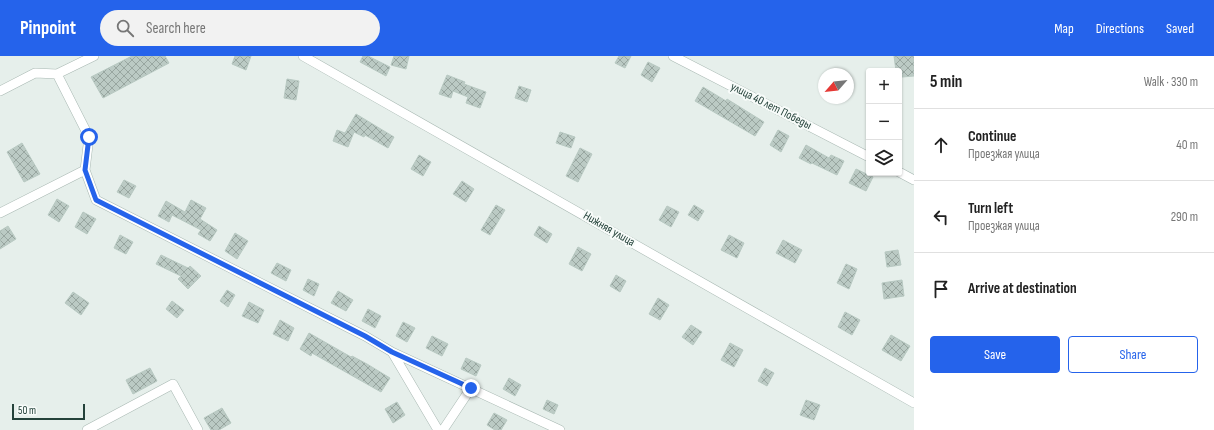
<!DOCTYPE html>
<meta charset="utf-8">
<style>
body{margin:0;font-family:"Sofia Sans Condensed",sans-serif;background:#f2f2f2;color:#222}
.controls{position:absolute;right:12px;top:12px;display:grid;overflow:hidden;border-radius:4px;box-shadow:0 1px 3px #0004}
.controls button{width:36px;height:36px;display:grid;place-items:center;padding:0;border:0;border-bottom:1px solid #e0e0e0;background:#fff;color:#222;font:20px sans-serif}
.compass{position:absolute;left:818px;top:12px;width:36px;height:36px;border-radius:50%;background:#fff;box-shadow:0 1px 3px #0004;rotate:242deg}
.scale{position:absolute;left:12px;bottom:10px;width:73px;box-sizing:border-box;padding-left:4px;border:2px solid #24423a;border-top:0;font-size:11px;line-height:14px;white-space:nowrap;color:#24423a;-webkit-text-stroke:3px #f7fbf9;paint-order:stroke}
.stop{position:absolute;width:12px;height:12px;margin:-9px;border:3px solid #2563eb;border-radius:50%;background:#fff}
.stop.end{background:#2563eb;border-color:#fff;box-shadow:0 1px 4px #0008}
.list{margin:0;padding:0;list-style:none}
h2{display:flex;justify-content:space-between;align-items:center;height:52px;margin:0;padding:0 16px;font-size:17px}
h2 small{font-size:13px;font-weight:400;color:#767676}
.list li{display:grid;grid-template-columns:26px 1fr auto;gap:12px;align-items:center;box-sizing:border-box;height:72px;padding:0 16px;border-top:1px solid #e0e0e0}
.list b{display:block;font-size:15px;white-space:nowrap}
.list p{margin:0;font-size:13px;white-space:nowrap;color:#767676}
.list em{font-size:13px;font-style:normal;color:#767676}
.actions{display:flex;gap:8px;padding:12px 16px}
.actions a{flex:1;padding:9px 0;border:1px solid #2563eb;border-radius:4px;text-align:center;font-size:14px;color:#2563eb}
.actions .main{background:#2563eb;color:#fff}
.icon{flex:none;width:22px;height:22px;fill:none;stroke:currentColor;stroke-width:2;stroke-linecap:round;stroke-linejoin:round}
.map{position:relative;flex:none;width:914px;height:374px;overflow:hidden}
header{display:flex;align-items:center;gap:24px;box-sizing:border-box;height:56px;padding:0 20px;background:#2563eb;color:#fff}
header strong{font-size:19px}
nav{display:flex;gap:22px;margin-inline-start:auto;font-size:14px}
.search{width:280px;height:36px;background:#f2f2f2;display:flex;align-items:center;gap:10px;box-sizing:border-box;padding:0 14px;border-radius:22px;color:#767676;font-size:15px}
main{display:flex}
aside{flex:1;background:#fff}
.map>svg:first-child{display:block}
.building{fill:url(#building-cross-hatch);stroke:#b8c9c2}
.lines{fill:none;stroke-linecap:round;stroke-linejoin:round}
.minor-casing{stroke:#a8b8b2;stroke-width:10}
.minor{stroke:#fff;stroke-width:9}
.route{stroke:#2563eb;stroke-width:5}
.labels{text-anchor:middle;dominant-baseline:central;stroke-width:4;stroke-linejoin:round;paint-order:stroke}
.street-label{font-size:12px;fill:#24423a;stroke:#f7fbf9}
</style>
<header>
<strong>Pinpoint</strong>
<div class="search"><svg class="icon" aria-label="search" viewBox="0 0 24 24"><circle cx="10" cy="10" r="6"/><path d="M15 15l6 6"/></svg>Search here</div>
<nav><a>Map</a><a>Directions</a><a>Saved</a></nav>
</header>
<main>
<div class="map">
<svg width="914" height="374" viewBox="0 0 914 374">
<defs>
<pattern id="building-cross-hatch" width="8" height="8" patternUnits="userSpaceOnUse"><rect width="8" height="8" fill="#bbcac4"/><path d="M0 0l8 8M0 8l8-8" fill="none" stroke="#98a6a0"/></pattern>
</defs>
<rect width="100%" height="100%" fill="#e6efeb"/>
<path class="building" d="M132 0H165L169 7 103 42 91 21Z
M235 0H251L246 14 232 8Z
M363 0H368L390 11 386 20 360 6Z
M394 0H409L406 13 391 9Z
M619 0H631L625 12 615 7Z
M894 0H914V20L902 21V15H896Z
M648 6 660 12 652 26 641 19Z
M447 19 465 26 464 28 486 36 480 52 466 47 468 41 453 35 451 42 439 38Z
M287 23 299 25 296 44 284 42Z
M519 30 531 34 527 46 515 42Z
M703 31 726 45 727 43 764 66 755 80 695 45Z
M356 58 394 81 388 92 365 79 364 81 354 76 348 91 333 85 337 74 345 77Z
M778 74 789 80 781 96 770 89Z
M560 76 575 81 571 92 556 87Z
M22 87 40 118 24 126 7 96Z
M806 89 829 102 831 99 844 105 837 119 812 107 811 108 799 102Z
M580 92 592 98 578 126 566 120Z
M419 99 431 106 423 120 411 113Z
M856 113 873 121 866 135 849 127Z
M124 124 136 130 129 142 117 136Z
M462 125 474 133 466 146 453 138Z
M57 143 69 150 59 166 48 159Z
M191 144 206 152 200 163 217 174 210 185 198 178 201 174 172 159 169 166 158 160 166 145 185 156Z
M496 149 505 154 490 179 481 174Z
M694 149 704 155 698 165 688 159Z
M667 150 679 156 671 171 659 164Z
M83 156 96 163 87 178 75 171Z
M8 170 16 183 0 193V175Z
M539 170 552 178 547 187 534 179Z
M235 177 248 185 237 203 225 195Z
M120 179 133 186 126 198 114 192Z
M729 179 744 187 737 202 721 194Z
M783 184 802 194 795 207 776 197Z
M578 191 591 198 582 215 569 208Z
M898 194 901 209 887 211 885 196Z
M161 199 188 212 190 210 201 220 188 233 178 223 181 220 156 208Z
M277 207 291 214 286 225 271 217Z
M846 208 857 213 849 233 837 227Z
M616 219 626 225 620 236 610 230Z
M308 223 319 228 314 240 303 234Z
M902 224 904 240 884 243 882 227Z
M227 234 235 239 228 251 220 245Z
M338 235 353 244 346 255 331 247Z
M73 236 89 247 81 259 65 247Z
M658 242 669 249 660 264 649 258Z
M172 245 184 254 177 262 166 253Z
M249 246 264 254 258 267 242 260Z
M368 253 381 260 375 272 362 265Z
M845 256 860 264 852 279 838 271Z
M280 264 294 272 288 285 273 278Z
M403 266 415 272 407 286 396 280Z
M691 269 702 276 693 289 682 281Z
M309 277 351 301 352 300 367 308 390 322 381 336 312 297 311 300 300 293Z
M891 279 910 290 901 305 882 294Z
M432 280 448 288 442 300 426 292Z
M730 287 743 294 734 311 721 304Z
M466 302 481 309 476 320 461 313Z
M150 312 157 325 133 338 126 324Z
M765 312 774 317 767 330 758 325Z
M509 322 521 329 515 340 503 333Z
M547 344 558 349 554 358 543 353Z
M806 344 820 349 814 364 800 359Z
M397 346 405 359 393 367 385 353Z
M222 352 231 367 219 374H211L204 362Z
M494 357 507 364 501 374H495L487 369Z"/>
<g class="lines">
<defs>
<path id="minor" d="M303 0 914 347
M673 0 869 101
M57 18 89 81 85 114 96 144 365 280 392 296 560 374
M0 35 35 17 57 18 94 0
M899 116 914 124
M0 157 85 114
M392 296 438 374
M87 374 173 328 198 374
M443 374 471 332"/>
</defs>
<use href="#minor" class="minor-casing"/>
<use href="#minor" class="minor"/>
</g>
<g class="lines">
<path class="route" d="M89 81 85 114 96 144 365 280 392 296 471 332"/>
</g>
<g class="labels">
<g class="street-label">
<text transform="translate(771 50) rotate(27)">улица 40 лет Победы</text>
<text transform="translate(609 173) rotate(30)">Нижняя улица</text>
</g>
</g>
</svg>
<div class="controls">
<button>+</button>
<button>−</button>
<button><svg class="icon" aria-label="layers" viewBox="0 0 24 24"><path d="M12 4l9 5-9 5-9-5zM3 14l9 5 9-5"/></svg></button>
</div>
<svg class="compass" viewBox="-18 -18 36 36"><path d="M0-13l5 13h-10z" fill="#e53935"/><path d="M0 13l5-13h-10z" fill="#767676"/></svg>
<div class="scale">50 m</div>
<div class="stop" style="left:89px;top:81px"></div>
<div class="stop end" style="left:471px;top:332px"></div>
</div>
<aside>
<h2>5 min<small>Walk · 330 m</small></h2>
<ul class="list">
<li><svg class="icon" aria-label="ahead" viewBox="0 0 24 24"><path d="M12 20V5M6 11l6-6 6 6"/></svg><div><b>Continue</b><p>Проезжая улица</p></div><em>40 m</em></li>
<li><svg class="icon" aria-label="left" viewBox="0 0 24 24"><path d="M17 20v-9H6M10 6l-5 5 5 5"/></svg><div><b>Turn left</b><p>Проезжая улица</p></div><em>290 m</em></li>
<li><svg class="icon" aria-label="arrive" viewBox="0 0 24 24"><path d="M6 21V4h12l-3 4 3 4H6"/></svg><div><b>Arrive at destination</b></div></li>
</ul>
<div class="actions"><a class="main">Save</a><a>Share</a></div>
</aside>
</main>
